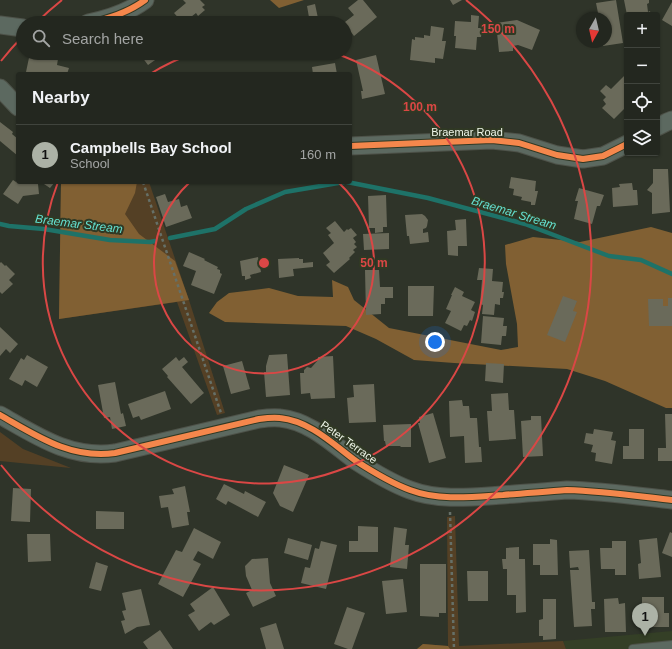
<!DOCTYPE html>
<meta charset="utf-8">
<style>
body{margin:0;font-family:Arial,sans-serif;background:#2f332c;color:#f1f3f6}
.controls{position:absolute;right:12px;top:12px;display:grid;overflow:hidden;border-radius:4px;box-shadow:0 1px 3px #0004}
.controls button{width:36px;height:36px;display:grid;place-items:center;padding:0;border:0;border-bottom:1px solid #40443d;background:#23271f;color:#f1f3f6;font:20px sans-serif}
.compass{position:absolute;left:576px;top:12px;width:36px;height:36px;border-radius:50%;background:#23271f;box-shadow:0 1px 3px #0004;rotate:188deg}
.you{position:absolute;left:435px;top:342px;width:14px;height:14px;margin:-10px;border:3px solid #fff;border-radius:50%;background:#1a73e8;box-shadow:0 0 0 6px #1a73e833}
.badge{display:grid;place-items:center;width:26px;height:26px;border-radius:50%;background:#acb2a6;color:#111;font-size:13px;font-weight:700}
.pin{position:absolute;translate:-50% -33px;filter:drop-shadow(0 1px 2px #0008)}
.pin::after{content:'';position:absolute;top:21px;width:14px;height:12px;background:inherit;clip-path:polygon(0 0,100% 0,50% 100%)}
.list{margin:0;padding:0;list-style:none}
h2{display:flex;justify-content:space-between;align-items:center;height:52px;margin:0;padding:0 16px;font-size:17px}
h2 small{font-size:13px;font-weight:400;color:#a3a5a4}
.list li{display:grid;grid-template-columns:26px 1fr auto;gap:12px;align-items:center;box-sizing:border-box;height:60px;padding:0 16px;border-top:1px solid #40443d}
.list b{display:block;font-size:15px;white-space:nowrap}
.list p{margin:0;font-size:13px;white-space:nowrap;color:#a3a5a4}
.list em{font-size:13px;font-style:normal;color:#a3a5a4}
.icon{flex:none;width:22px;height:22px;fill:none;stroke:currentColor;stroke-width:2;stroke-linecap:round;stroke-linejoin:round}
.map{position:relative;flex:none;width:672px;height:649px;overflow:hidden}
.search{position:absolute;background:#23271f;box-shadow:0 1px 3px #0004;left:16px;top:16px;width:336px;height:44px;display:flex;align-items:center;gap:10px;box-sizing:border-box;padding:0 14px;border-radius:22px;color:#a3a5a4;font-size:15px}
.panel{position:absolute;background:#23271f;box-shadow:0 1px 3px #0004;left:16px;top:72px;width:336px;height:112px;border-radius:4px}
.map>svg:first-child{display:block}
.built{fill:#343f26}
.green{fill:#544025}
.forest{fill:#816033}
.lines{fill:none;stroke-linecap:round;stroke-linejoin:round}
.stream{stroke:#1e7268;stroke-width:4.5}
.building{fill:#6a6a5a}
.lane-casing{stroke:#4e5249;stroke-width:10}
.street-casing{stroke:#4e5249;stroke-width:19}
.path{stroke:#667068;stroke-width:2.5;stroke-dasharray:3 3;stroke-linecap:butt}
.lane{stroke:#5c6960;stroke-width:8}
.street{stroke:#5c6960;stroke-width:17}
.cycleway-casing{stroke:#303924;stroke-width:8}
.cycleway{stroke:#f5874c;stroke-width:6}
.ring{fill:none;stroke:#da4745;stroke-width:2}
.labels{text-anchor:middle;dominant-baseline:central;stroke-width:4;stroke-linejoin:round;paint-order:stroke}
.street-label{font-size:11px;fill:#eff6e9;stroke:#303924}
.water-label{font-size:12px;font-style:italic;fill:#64e0d0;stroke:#303924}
.centre{fill:#da4745;stroke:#303924;stroke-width:2}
.ring-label{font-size:12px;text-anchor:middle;font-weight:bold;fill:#da4745;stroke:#303924;stroke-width:4;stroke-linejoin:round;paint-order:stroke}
</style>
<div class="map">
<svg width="672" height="649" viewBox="0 0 672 649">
<rect width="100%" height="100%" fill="#2f3429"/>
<path class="built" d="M672 631V649H566L563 641Z"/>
<path class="green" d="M61 182H149L189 300 225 413 217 415 177 302 59 319Z
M0 432 23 449 71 468 0 461Z
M455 516 459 646 563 641 566 649H417L423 644 448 646 447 517Z"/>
<path class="forest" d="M270 0H304L279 8Z
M61 182H137L135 193 125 214 139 234 175 261 189 300 59 319Z
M651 227 672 233V408H666L605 381 567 369 454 363 414 360 376 339 346 326 225 322 209 313 217 302 229 293 269 288 298 296 333 297 332 280 348 287 354 300 389 328 501 350 518 347 517 324 506 264 505 245 533 237 580 242Z
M423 644 448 646 450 649H417Z"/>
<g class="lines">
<path class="stream" d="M347 182 428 198 525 224 609 256 641 260 672 274
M0 224 9 226 44 229 110 240 150 242 155 241
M170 238 215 229 246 209 285 192 344 182"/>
</g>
<path class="building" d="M183 0H200L205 5 202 7 205 10 198 16 196 13 191 17 196 23H183L174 13 186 3Z
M358 0H363L377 17 354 36 345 24V22L354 15 348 8Z
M450 0H462L453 5Z
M616 0 623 43 603 46 602 42H606V18H599L596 3Z
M624 0H649V3L647 4 648 12 650 11 651 15H627Z
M672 2V26L662 20Z
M315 4 319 23H310L307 6Z
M471 15 479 16 478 28H482L481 37H477L476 50 455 48 456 36H454L455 21 471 22Z
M517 20 540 30 532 50 518 45 513 46V51L499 52 496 23Z
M431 26 444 28 442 41H446L443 59 435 58V63L410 60 412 39 415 40V37L424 38V35L430 36Z
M30 53 58 59 57 65 69 68 67 74H28L26 72Z
M139 53H165L148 65Z
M376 55 385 94 362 99 361 91H363L356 60Z
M335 63 337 74H313L312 67Z
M626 74 627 75V106L614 119 602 108 606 104 603 100 606 97 600 91 606 85 611 89Z
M0 122 13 132 12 134 18 139V156L0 141Z
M653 169H668L670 212 652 214V193L647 190 653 183Z
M511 177 536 181 535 191H538L535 205H531V202L521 200 522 197 513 195 514 189 509 188Z
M18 179V182H39L38 184 39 194 23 196 18 204 3 194 13 180 16 182Z
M41 182H55L50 188Z
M632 183 633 190H637L638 205 613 207 612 188 620 187 619 184Z
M579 188 604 195 600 206H597L592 224 574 219 578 201H575Z
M165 194 168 202 179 199 181 207 187 205 192 218 166 227 156 197Z
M386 195 387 227H383V232L375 233V228H369L368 196Z
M422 214 425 216 428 220 427 226 426 228 423 229V233L428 232 429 242 410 244 409 236H407L405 215Z
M466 219 467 246H458V256L448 255 447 231 456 230 455 220Z
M335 221 344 232 347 229 348 230 351 228 357 235 353 238 356 242 354 244 357 247 353 250 355 252 349 258 350 259 334 273 326 265 330 262 323 253 334 243 328 235 331 233 326 228Z
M389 233V249L364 250 363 234Z
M189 252 205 259 204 260 218 267 217 269 220 270V273L222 274 214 294 191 285 196 271 183 266Z
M258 257 261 272 250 275 251 278 245 280V276H242L240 261Z
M299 258V259H303V263L313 262V267L293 269 294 276 279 278 278 259Z
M1 262 5 266 6 265 15 274 9 280 13 284 2 294 0 292V263Z
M479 268 493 269 492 281 503 282 502 292H504L503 298H500V305L495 304 494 315 482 314 483 305 480 304 482 280H477Z
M365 270H379L380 287H393V298H385V304H381V314L366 315Z
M408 286H434L433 316H408Z
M455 287 464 292 462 296 475 302 471 310 475 312 472 321 470 320 467 326 464 325 461 331 445 323 451 311 446 309 452 295H451Z
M563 296 577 301 573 311 577 312 565 342 547 335Z
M668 298H672V326H649L648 299H663V306H668Z
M483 316 504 318 503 326H507L506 336H502L501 345 481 343Z
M0 327 18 344 10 353 6 349 0 356Z
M287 354 290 395 266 397 264 372H266V366L269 355Z
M27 355 48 367 37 387 25 380 22 386 9 379 21 358 24 360Z
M333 356 335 398 311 399 310 393 301 394 300 373H304V370L307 367 311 368 318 360V357Z
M176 357 179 361 184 357 188 362 182 367 204 393 191 404 167 377 168 376 162 369Z
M242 361 250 389 231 394 223 366Z
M486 363 504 364 503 383 485 381Z
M115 382 121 414 123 413 126 426 112 429 110 417 104 418 98 385Z
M374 384 376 422 349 423 347 398 354 397 353 385Z
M165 391 171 409 141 420 139 416 133 418 128 404Z
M508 393 509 410H514L516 439 489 441 487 411H492L491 394Z
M462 400 463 406H469L470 418H477L479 447H481L482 462 465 463 464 436 450 437 449 401Z
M433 413 446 458 429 463 418 423H420L419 417Z
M665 414H672V461H658V448H666Z
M531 416H541L543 456 523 457 521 421 531 420Z
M411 424V447H401L400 446H386L385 441H384L383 425Z
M594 429 613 432 611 440 616 441 612 464 595 461 596 453 591 452 593 445 584 443 586 433 593 434Z
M629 429H644V459H623V446H629Z
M284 465 309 475 293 512 280 506 273 493Z
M224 484 244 494 245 491 266 502 258 517 228 501 226 505 216 499Z
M185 486 190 512H187L189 525 172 528 168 507 161 508 159 496 174 494 172 489Z
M13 488 31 489 30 522 11 521Z
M96 511 124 512V529H96Z
M358 526 378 527V552H349V541H358Z
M394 527 407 529 405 545H409L407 569 390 567Z
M194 528 221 542 213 559 198 551 193 560 201 564 183 597 158 584 176 550 182 552Z
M670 532 672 533V557L662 553Z
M27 534H50L51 561 28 562Z
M288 538 312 545 308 560 284 553Z
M657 538 661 577 639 579 638 564 641 563 639 540Z
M550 539 557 540 558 575H540V565H533V544H550Z
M321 541 337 545 326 589 301 583 305 567 310 568 315 548 319 549Z
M612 541H626V575H615V569H601L600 548H612Z
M519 547V559H525L526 612 516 613V595H507V569H503L502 559H506V548Z
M589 550 592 602H595V609H591L592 626 574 627 570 570H579L578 567 570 568 569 551Z
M268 558 270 583 276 596 253 607 246 593 252 590 246 576 245 566 252 559Z
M96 562 108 566 101 591 89 588Z
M420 564H446V613H439V617L420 616Z
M467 571H488V601H468Z
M403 579 407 612 386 614 382 581Z
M213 587 230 615 214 625 211 622 199 631 188 615 195 611 190 604Z
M141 589 150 625 137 627 125 634 121 621 125 620 122 611 126 610 122 593Z
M642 597H664V613H669V627H641V617H639V611H642Z
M618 598 619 604 625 603 626 632H605L604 599Z
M543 599H556V639L543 640V636H539V620L543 619Z
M347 607 365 613 352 649H348L334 644Z
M276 623 284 649H266L260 628Z
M160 630 173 649H148L143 642Z"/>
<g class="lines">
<defs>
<path id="lane" d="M633 649 672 645"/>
<path id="street" d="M88 23C108 19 129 12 145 0
M0 25 23 28
M0 88 18 107
M657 127 667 122 672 120
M350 146 492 140 519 143 557 155 583 159 603 156 627 144
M0 415C37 436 70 459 115 453L259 419C266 418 273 417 280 418 310 421 333 444 356 461 373 472 391 483 410 490 439 501 472 497 503 495 524 493 545 492 567 490 602 491 637 496 672 500"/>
</defs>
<use href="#lane" class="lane-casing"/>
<use href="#street" class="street-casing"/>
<path class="path" d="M143 182 221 413
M450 512 454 649"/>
<use href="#lane" class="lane"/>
<use href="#street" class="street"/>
<defs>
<path id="cycleway" d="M88 23C108 19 129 12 145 0
M350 146 492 140 519 143 557 155 583 159 603 156 627 144
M0 415C37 436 70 459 115 453L259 419C266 418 273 417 280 418 310 421 333 444 356 461 373 472 391 483 410 490 439 501 472 497 503 495 524 493 545 492 567 490 602 491 637 496 672 500"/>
</defs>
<use href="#cycleway" class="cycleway-casing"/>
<use href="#cycleway" class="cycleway"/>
</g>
<g class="ring">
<path d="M339 183A110 110 0 1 1 189 183"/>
<path d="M150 74A221 221 0 0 1 194 53M334 53A221 221 0 1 1 58 182"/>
<path d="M1 61A331 331 0 0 1 22 37M36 23A331 331 0 0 1 62 0M466 0A331 331 0 1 1 1 465"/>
</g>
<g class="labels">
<g class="street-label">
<text x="467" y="132">Braemar Road</text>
<text transform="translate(349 442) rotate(35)">Peter Terrace</text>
</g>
<g class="water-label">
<text transform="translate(514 213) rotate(17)">Braemar Stream</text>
<text transform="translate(79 224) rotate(7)">Braemar Stream</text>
</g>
</g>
<circle cx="264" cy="263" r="6" class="centre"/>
<g class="ring-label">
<text x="498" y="33">150 m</text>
<text x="420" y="111">100 m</text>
<text x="374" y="267">50 m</text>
</g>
</svg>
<div class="controls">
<button>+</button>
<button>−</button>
<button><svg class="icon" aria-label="locate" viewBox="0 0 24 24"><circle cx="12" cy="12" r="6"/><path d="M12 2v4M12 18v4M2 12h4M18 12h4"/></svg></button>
<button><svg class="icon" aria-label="layers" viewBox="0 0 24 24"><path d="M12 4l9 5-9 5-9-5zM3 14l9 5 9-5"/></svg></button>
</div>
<svg class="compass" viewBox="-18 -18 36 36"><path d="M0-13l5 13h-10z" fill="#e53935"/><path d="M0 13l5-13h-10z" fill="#a3a5a4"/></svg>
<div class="you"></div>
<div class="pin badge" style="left:645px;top:636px">1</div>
<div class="search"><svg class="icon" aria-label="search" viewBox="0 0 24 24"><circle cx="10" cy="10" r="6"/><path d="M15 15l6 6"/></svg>Search here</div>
<section class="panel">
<h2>Nearby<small></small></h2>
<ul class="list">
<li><span class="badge">1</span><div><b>Campbells Bay School</b><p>School</p></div><em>160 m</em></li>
</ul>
</section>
</div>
